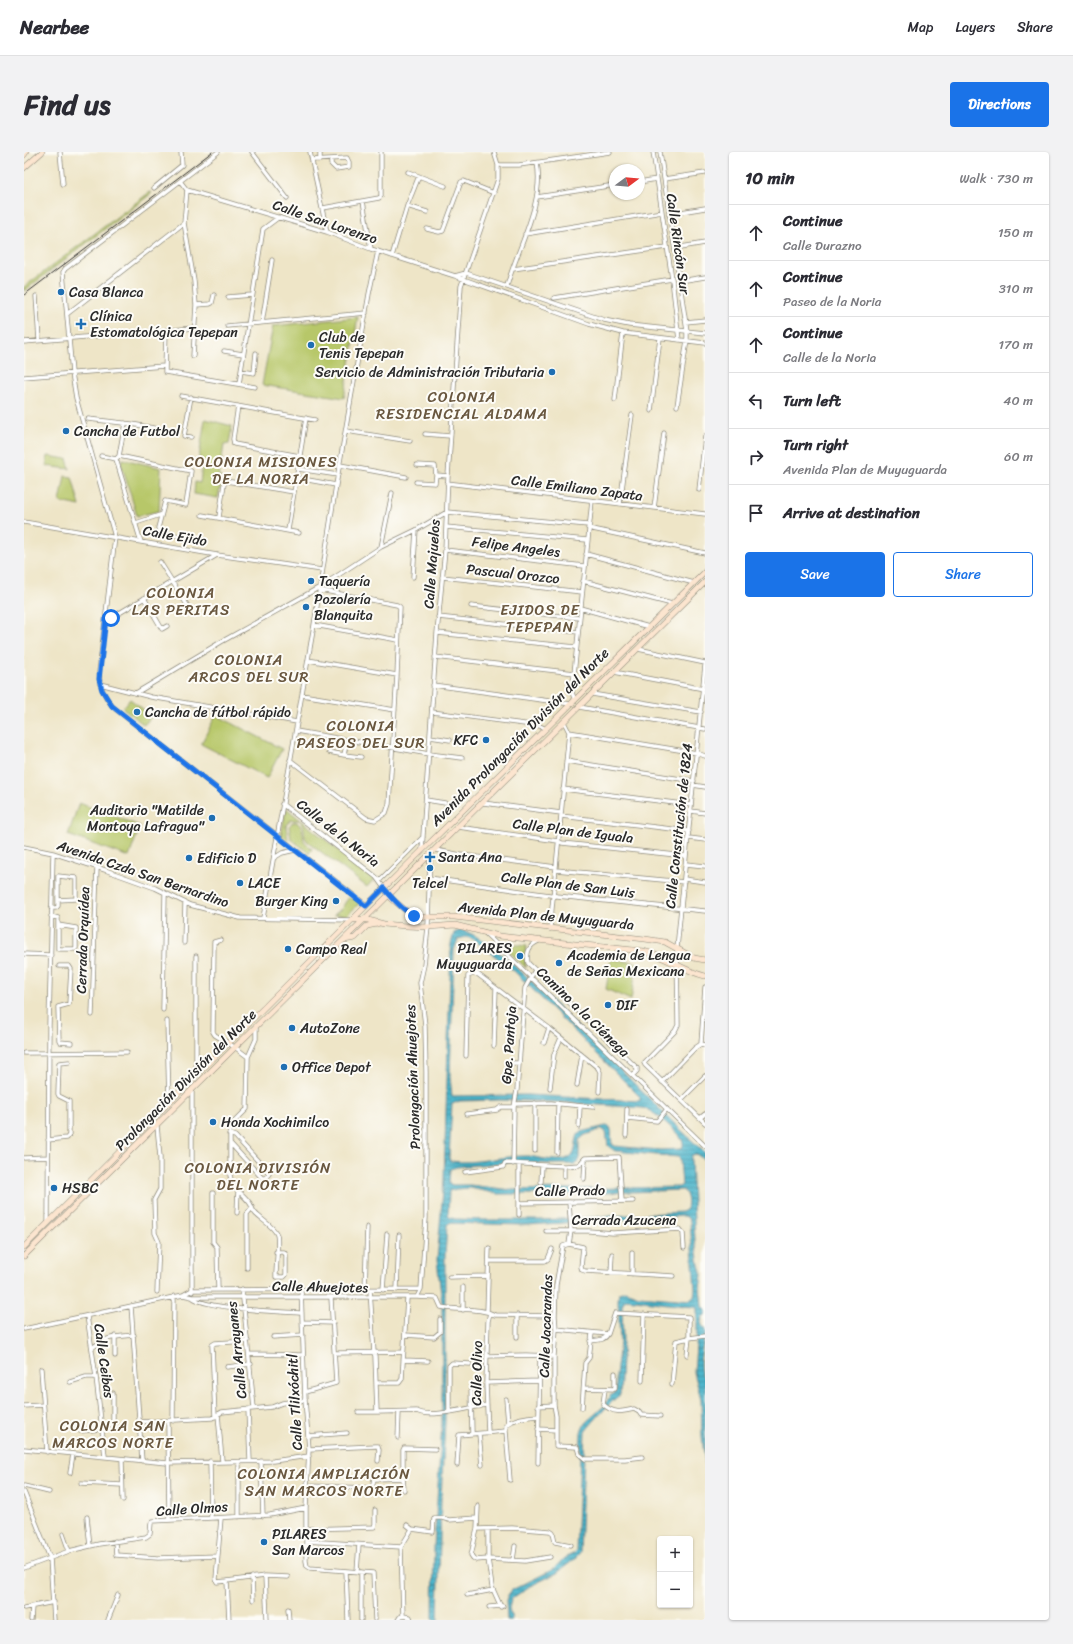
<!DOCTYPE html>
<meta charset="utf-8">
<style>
body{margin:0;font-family:Sriracha,sans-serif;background:#f2f2f3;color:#2b2b33}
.controls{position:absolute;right:12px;bottom:12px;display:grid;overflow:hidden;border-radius:4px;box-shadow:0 1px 3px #0004}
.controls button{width:36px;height:36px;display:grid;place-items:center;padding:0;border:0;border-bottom:1px solid #e1e1e2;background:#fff;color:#2b2b33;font:20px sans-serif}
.compass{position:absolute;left:585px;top:12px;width:36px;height:36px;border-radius:50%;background:#fff;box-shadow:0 1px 3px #0004;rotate:74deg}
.stop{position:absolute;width:12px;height:12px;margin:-9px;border:3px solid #1a73e8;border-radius:50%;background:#fff}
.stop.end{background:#1a73e8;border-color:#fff;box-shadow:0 1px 4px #0008}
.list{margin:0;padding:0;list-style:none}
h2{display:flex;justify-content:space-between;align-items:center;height:52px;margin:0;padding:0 16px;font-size:17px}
h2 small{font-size:13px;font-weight:400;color:#7c7c81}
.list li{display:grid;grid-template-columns:26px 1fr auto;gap:12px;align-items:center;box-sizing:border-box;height:56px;padding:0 16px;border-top:1px solid #e1e1e2}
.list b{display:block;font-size:15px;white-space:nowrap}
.list p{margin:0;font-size:13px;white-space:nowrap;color:#7c7c81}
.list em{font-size:13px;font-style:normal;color:#7c7c81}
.actions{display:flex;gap:8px;padding:12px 16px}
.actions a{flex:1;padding:9px 0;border:1px solid #1a73e8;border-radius:4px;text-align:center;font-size:14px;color:#1a73e8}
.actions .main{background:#1a73e8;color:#fff}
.icon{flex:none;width:22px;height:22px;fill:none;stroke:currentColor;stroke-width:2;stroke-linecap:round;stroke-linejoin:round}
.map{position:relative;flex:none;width:681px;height:1468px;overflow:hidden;border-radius:4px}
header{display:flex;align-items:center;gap:24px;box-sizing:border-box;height:56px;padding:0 20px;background:#fff;border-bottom:1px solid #e1e1e2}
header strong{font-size:19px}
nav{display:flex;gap:22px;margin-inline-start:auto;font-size:14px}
.intro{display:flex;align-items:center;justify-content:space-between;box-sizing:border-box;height:96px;padding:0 24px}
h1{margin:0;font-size:28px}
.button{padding:10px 18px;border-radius:4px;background:#1a73e8;color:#fff;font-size:14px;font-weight:700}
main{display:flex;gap:24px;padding:0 24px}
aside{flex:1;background:#fff;border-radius:4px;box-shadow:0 1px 3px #0004}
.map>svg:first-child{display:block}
.grass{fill:url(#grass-tufts);stroke:#71794a}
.park{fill:#b7c769;stroke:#71794a}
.water{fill:url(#water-rules);stroke:#3c707b;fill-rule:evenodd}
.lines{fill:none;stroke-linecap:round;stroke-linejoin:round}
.street-casing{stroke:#8c8879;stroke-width:5}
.secondary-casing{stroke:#8c8879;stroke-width:6}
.street{stroke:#fff;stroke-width:3.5}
.secondary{stroke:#fce5cf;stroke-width:5}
.tram{stroke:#2b2b2b;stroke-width:1}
.route{stroke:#1a73e8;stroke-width:5}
.poi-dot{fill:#1f6fb2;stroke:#fdfcf7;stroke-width:1.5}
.labels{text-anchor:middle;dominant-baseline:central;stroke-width:4;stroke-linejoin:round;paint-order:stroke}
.street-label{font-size:14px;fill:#2b2b2b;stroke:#fdfcf7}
.poi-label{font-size:14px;fill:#2b2b2b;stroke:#fdfcf7;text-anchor:start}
.neighbourhood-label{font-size:15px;letter-spacing:1px;fill:#69573f;stroke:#fdfcf7}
</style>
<header>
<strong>Nearbee</strong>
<nav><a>Map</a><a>Layers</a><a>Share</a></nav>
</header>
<div class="intro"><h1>Find us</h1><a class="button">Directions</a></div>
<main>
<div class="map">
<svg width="681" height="1468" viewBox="0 0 681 1468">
<defs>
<pattern id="grass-tufts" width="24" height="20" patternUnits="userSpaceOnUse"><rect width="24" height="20" fill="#b7c769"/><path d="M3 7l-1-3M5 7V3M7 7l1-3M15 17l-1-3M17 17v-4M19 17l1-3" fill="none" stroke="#9eab5b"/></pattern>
<pattern id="water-rules" width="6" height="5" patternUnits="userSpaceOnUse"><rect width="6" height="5" fill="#4db5cb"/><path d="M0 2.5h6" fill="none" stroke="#4093a5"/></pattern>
</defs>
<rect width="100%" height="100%" fill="#fdfcf7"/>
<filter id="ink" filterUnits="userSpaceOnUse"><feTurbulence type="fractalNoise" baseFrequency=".025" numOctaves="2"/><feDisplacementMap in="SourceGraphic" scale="8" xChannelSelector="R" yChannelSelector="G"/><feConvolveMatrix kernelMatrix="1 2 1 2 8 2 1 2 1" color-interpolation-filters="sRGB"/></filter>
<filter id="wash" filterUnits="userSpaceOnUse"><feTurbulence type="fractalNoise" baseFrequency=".012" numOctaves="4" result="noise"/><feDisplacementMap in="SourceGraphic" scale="16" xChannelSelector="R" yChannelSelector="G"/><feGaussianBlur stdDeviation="0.9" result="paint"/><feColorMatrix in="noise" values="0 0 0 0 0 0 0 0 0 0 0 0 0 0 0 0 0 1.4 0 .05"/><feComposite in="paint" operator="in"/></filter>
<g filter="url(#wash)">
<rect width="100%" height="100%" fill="#eee5c7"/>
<path class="grass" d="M126 40 128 41 0 139V135Z"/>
<path class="park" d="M334 165 320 246 238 233 249 174Z
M181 267 208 274 205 292 200 293 195 325 198 326 194 346 170 342 171 330 176 331 178 313 174 312Z
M24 304 43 307 46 317 22 314Z
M99 307 137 316 135 359 113 364 97 311Z
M41 324 48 325 56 354 36 350Z
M106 547 128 564 120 573 99 556Z
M192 563 258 597 243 626 177 592Z
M55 651 116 674 105 705 44 683Z
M262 656 350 727 343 735 283 689C278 682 283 676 276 668H267L262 674 264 688 257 684Z
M269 670H273L278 676 280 689 288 697 285 701 267 687 265 674Z
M324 746 331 747 336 751 323 763H310L318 756Z
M476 791 503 794 501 800 502 816Z
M587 807 613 811 607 848 582 837Z"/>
<path class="water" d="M437 778C467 785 524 845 547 868 592 912 635 958 681 1001V1008L672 1002 668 1003 667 1009 671 1088 675 1113 678 1123 676 1136 678 1155 681 1157V1163L678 1165 677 1171C678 1174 681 1177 681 1180 681 1191 670 1217 681 1226V1312L678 1284 677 1247 670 1220 673 1181V1156L669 1155 603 1147 600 1149 598 1154 599 1189 596 1243C590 1246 564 1275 561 1280L556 1401 553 1405 533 1421 506 1434 490 1445 487 1448 485 1456 488 1468H483L482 1448 484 1443 488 1438 530 1417 540 1406 549 1402 552 1399 557 1280 561 1271 580 1254 586 1244 592 1240V1223L596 1190 594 1149 595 1141 601 1139 615 1144 666 1148 670 1145 671 1137 666 1070 663 1065 660 1064 501 1073 425 1071 423 1073 421 1104V1270L417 1346 414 1468H409L410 1395 418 1271V1151L413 1108 420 1027 427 792 430 781ZM442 785 449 787 458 794 489 818 616 945V949L503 943 428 944 426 925 430 798 434 787ZM476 948 532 950 619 956C629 958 653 979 658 988 660 992 659 994 658 997L636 998 589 994C586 988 589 981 586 975L582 974 556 980C550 986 554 999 546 1005 537 1012 514 1005 504 1004 478 1003 452 1013 426 1009L425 1006 428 952 436 949ZM578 977 582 980 584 994 591 999 654 1005 656 1007 658 1033 655 1035 487 1038 446 1033H428L425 1031 426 1017 433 1015 487 1010 528 1012H551L555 1009V988L561 983ZM446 1036 474 1042H549L659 1038C664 1043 665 1052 662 1058L658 1060 518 1068H462L431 1067 425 1065 424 1062 425 1039 432 1037Z"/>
</g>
<g filter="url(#ink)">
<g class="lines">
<defs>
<path id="street" d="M36 0 39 32
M194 0 41 117 39 120 48 221 52 246 91 385 75 520C75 534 80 544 89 555L342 753
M228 0 263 46
M286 0 303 80
M296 0V8
M629 0 648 127 655 188
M636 0 663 179V188L653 254
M288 8 323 6 325 10V15L312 17 307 12V7
M474 13H495L586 0
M384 20 421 34
M640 27 681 21
M156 29 163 38
M615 30 633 27
M130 36 158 13 157 0
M163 38 303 80 347 97 431 124 565 172 599 181 681 191
M163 38 160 71 170 129 172 153 169 204
M513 45 591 33
M339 49 347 97
M383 54 403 60
M299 56 355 46 357 44V0
M645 62 681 56
M403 77 415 80 419 79 437 30 440 29 470 41
M501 82 638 60
M651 96 681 91
M368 104 383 54 395 24
M489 117 643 95
M431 124 442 121 580 168 605 173 681 181
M656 129 681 125
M483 134C493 97 521 50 513 11
M12 144 15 188
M204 145 228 143
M530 146 648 127
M172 153 186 152 188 151 190 143
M43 162 160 71
M662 170 681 168
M238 171 248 108
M203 174 342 161
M142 178 141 220 231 235
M0 190 171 176
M200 199 219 202
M217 219 230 221 232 201
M0 225 140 214
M215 232 239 77 255 65
M157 244 291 268
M591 248 599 181
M214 254 209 287 210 292 276 304
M627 259 636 186
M64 267 108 272 140 278
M322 279 386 289
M401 282 426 284
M167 285 160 284 167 245
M77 304 92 307 95 304 167 319 162 353 141 349 134 376 135 379 163 386
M95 304 101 271
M92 307 117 390
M316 313 382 325
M393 313 411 314 412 323
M274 317 314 323
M273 326 312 333
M392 330 411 331 412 323 424 324
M423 331 681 362
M675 338 681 284
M596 352 608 263
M630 356 640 281
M178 363 275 381
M195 365 200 332 202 329 270 340
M0 370 193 403 298 418
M112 371 136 363
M422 375 563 388
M564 376 681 401
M264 378 282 266
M357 395 368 341
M421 398 560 414
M562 402 670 431
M136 410 165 456
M389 425 392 378
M418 425 558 440
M559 429 648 452
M120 446 138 477 143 474
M447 454 555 466
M556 456 625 475
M414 465 554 480
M82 466H87L193 403
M290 473 374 488
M413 481 552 495
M614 497 681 511
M411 505 551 521
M284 508 373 523
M681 513 653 796 654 873 651 879 620 911 621 913 681 971
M590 520 680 537
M76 532 127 545 273 570
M409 533 547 552
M112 541 197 490 296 435 357 395 392 378 423 360 564 373
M568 542 677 560
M278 543 371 558
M551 548 548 541 568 349
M555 555 681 577
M408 560 516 574 522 577
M272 579 405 602 438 606
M545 580 673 601 681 604
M406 585 426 588
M323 588 320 603 337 605
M305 600 320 603
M266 608 342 666 351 668 362 661 365 652 373 523 376 455 373 453 296 438
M542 609 670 629
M669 633 681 635
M539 637 667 653
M402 648 421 651
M459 651 537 661
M258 652 352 725 360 736
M667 659 681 661
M537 664 665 679
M434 675 534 689 538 691 662 704
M665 686 681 688
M0 695 29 701 81 718 131 736 166 753 216 766 328 768
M398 698 413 481 421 398 424 324 437 134 474 27V13L470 0
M412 698 437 703 532 715
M250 706 258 701 271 698
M662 712 681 714
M532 718 660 730
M405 726 533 744 681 759
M660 727 681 730
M355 729 399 685
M27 756H32L34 754V724L52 726V747L34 748
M27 764 34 766V797H51L52 796V776L34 773
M239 766 290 473 312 333 345 142 354 99
M526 777 545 580 540 570
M460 780 681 994
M197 788 190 790 189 880 191 883 212 896 224 905
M515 789C505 793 502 800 504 811L613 916V919L609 923
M160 791 161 751
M0 802 27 803
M172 804V923
M35 814H45L47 817 45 852 34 855 35 888 36 890 47 891
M139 858 141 742
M68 863 73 715
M143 869 145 951
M232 876V887L224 905 223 957 206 974V1023C207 1035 218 1041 225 1050 228 1053 228 1058 231 1061 237 1068 250 1074 253 1083 255 1089 252 1115 252 1123V1125H260L262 1123V1103L260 1100H252
M520 891 525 876
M677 892 681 835
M470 894 472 837
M0 901 103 900
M442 904 444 824 452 821 525 876 574 916 576 920 575 940
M484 911H495
M638 930 671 896 677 892 681 893
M553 933 558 903
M526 936 530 902 537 886
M657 948 681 924
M491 952 527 951 569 955
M443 962 473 958 477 955H490
M603 966 633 969 643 957
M676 966 681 962
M133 974 136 1005V1037L130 1048 131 1081 135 1090 133 1140
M555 975 556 954
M205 982 211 984 244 1020 245 1022 241 1026H238L206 991
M602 984 603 957
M24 988 43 986 45 983V949L35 944 34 942 35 911 45 910
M511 999V951
M533 1001 534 952
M0 1006 23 1005
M489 1012 490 955 493 938 501 836 511 818
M495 1012V1063
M441 1020 479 1015 481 1011 540 1014 555 1013 561 1006 595 1005 598 1049
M540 1025V1014
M560 1027 561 1008
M517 1030 518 1013
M189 1041V1090L193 1095 194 1138
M495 1051 609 1049
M213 1061 214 1038
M24 1071 25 873 29 701
M522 1079H565L589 1081 656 1077 659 1081 660 1096
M545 1092 547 1079 545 1050
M465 1109H521L524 1107 528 1097
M223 1116V1062L228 1056
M587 1121 588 1102
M608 1122V1100
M425 1125 463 1124
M218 1137 230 1256
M277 1137 281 1248 285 1297 282 1356V1409L283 1414 286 1416 349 1421 351 1468
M341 1138 343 1075
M346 1138 350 1201 351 1204 353 1260 393 1259C405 1267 447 1255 463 1253
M359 1138 363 1082
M373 1138 375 1083
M168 1140V939
M159 1143 168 1145H393L413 1146 417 1155C434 1159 455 1155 471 1163L531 1164
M168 1145C178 1157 259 1160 278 1161
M393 1145 397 1137 402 1066V920L401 873 396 831 400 813 404 775 406 703
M107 1154 118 1309
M439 1158V1135
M463 1160 465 1096
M63 1164 72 1225 81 1304
M278 1170 309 1171
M0 1177 159 1143 168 1138 397 1137
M532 1177 584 1182 591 1161 665 1165V1186L652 1189 648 1232
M381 1183 410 1185 416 1180V1167
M249 1185 279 1183
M493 1185V1163
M566 1189C574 1188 580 1189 584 1182
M68 1196C84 1184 91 1185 110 1183
M311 1201 379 1200
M226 1202 279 1203
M663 1203 665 1186 681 1184
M91 1204V1184
M464 1204 502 1203 530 1204
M379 1208 404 1209
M203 1215 227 1212
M17 1217 23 1300
M618 1229 620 1162
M46 1230 62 1225H72
M352 1231H375L378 1227 383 1146
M462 1231 514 1229
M447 1235 448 1282
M560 1236 591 1237V1221
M581 1237 579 1252C589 1262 598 1260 610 1257L615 1260 617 1263 636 1264
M281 1240 312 1231 307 1146
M482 1247 484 1271
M0 1254 19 1253
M514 1254 530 1253
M558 1256 561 1211 565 1206 568 1181
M224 1257 226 1309
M334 1260H353
M425 1260V1214L428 1211 446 1212
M194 1262 198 1309
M191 1265 188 1193 191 1191 224 1189
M144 1269 145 1368
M149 1269 150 1144
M115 1270 188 1266 198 1260 248 1255 258 1251 281 1248
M77 1274 89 1273V1241
M514 1277 532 1278
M56 1279 78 1277
M482 1279 486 1328
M464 1281 462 1231 464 1169 466 1161
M455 1282 458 1313
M284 1284 323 1281
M374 1286 375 1260
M0 1297 143 1311 249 1309 285 1304
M285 1297 352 1294H354L355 1298 354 1309
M618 1305 601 1307H561L555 1302 553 1295 532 1294V1264L530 1253V1204L532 1177 531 1164 532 1133 539 1094 545 1092 559 1095 557 1115 558 1118 561 1119 649 1124
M98 1307 99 1348
M186 1309 187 1366
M237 1309 239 1364
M215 1310V1365
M514 1311 516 1203
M433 1313 435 1283 482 1279V1273C491 1266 503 1265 514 1264
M46 1321 49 1302
M379 1326 380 1338
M57 1331 98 1333
M0 1334 25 1340
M284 1334 348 1336 350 1327H352L379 1326V1298L380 1296 411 1297
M0 1340 26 1406 30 1468
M454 1354 453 1377 447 1403 449 1406 452 1408 464 1407 501 1409 526 1405
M63 1365 66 1394
M197 1366 192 1427 193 1430 203 1429 205 1468
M282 1377 350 1375 351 1372V1358
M388 1377 409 1380 410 1366H418L425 1368 453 1366
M453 1377 488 1376 526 1379 529 1381 531 1390 547 1393
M464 1377V1407L468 1435 477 1455
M39 1382 45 1399
M91 1389 92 1403 134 1406 194 1404
M282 1389 377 1395
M489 1408 491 1394
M0 1416 45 1399 75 1392 122 1385 126 1382 127 1371 129 1369 246 1363 282 1356
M322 1419 324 1468
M333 1419 335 1393
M337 1420V1468
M241 1424 243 1468
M228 1425 229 1448
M203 1429 241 1424 264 1425
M443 1443 469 1438
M465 1455 479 1454
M0 1456 30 1450
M264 1457 265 1468
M379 1464 377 1395 388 1377 383 1373
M379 1464 386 1465 387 1468
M7 1468 8 1454
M84 1468 94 1443
M374 1468 376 1465 379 1464"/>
<path id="secondary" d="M0 3 2 0
M0 16 18 0
M360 736 368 747 385 761 395 765H430L621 787 641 790 670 806 681 808
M328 768 340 767 360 772 382 774 404 775 431 773 475 784 619 799C642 804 659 819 681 824
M320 788 331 786 343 774 353 772
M0 1095 365 731 681 420
M0 1104 681 430"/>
</defs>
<use href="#street" class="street-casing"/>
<use href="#secondary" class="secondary-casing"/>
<use href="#street" class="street"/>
<use href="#secondary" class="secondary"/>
<path class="tram" d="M0 143 188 0"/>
</g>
</g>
<g class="lines" filter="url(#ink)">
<path class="route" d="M87 466H82L75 527 78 538 88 554 342 754 360 736C368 746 378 758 390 764"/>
</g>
<g class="poi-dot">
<circle cx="37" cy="140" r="4"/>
<path d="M55 166h4v4h4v4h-4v4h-4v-4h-4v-4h4z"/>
<circle cx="287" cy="193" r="4"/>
<circle cx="528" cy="220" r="4"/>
<circle cx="42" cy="279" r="4"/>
<circle cx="287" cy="429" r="4"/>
<circle cx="282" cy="455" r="4"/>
<circle cx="113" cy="560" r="4"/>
<circle cx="462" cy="588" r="4"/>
<circle cx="188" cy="666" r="4"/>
<path d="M404 699h4v4h4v4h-4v4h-4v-4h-4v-4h4z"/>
<circle cx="165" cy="706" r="4"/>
<circle cx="406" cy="716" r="4"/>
<circle cx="216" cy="731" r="4"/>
<circle cx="312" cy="749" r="4"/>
<circle cx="264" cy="797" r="4"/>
<circle cx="496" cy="804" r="4"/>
<circle cx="535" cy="811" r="4"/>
<circle cx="584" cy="853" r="4"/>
<circle cx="268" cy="876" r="4"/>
<circle cx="260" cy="915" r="4"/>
<circle cx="189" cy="970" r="4"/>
<circle cx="30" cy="1036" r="4"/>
<circle cx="240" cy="1390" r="4"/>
</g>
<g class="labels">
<g class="street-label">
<text transform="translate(301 70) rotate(19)">Calle San Lorenzo</text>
<text transform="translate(654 92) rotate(82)">Calle Rincón Sur</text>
<text transform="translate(553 336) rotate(7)">Calle Emiliano Zapata</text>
<text transform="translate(151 384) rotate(10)">Calle Ejido</text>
<text transform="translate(492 395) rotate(7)">Felipe Angeles</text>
<text transform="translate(408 412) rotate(-86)">Calle Majuelos</text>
<text transform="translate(489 422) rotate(6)">Pascual Orozco</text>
<text transform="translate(496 585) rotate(-45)">Avenida Prolongación División del Norte</text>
<text transform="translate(655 674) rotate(-84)">Calle Constitución de 1824</text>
<text transform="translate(549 679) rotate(7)">Calle Plan de Iguala</text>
<text transform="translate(314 681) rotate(38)">Calle de la Noria</text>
<text transform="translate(119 722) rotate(19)">Avenida Czda San Bernardino</text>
<text transform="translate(544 733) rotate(7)">Calle Plan de San Luis</text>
<text transform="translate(522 764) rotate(6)">Avenida Plan de Muyuguarda</text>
<text transform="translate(59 788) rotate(-88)">Cerrada Orquídea</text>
<text transform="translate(559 860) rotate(44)">Camino a la Ciénega</text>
<text transform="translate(485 893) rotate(-86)">Gpe. Pantoja</text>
<text transform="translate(389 925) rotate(-92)">Prolongación Ahuejotes</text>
<text transform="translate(162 928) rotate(-45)">Prolongación División del Norte</text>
<text transform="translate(546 1039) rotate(-1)">Calle Prado</text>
<text x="600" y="1068">Cerrada Azucena</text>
<text transform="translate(296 1135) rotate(1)">Calle Ahuejotes</text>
<text transform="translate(522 1174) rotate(-88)">Calle Jacarandas</text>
<text transform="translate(213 1198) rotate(-96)">Calle Arrayanes</text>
<text transform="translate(80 1209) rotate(82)">Calle Ceibas</text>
<text transform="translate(453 1221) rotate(-89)">Calle Olivo</text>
<text transform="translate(271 1250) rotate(-93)">Calle Tlilxóchitl</text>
<text transform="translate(168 1357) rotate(-4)">Calle Olmos</text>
</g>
<g class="poi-label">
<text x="45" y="140">Casa Blanca</text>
<text x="66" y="164">Clínica<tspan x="66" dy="16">Estomatológica Tepepan</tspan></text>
<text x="295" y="185">Club de<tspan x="295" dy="16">Tenis Tepepan</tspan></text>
<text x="520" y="220" text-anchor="end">Servicio de Administración Tributaria</text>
<text x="50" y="279">Cancha de Futbol</text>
<text x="295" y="429">Taquería</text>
<text x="290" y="447">Pozolería<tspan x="290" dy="16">Blanquita</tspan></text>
<text x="121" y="560">Cancha de fútbol rápido</text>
<text x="454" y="588" text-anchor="end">KFC</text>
<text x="180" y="658" text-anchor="end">Auditorio "Matilde<tspan x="180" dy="16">Montoya Lafragua"</tspan></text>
<text x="414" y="705">Santa Ana</text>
<text x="173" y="706">Edificio D</text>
<text x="224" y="731">LACE</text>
<text x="406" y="731" text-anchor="middle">Telcel</text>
<text x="304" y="749" text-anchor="end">Burger King</text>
<text x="488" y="796" text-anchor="end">PILARES<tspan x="488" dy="16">Muyuguarda</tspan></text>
<text x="272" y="797">Campo Real</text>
<text x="543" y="803">Academia de Lengua<tspan x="543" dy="16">de Señas Mexicana</tspan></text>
<text x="592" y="853">DIF</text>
<text x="276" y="876">AutoZone</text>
<text x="268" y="915">Office Depot</text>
<text x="197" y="970">Honda Xochimilco</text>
<text x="38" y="1036">HSBC</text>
<text x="248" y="1382">PILARES<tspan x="248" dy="16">San Marcos</tspan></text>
</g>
<g class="neighbourhood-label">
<text x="438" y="245">COLONIA<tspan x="438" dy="17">RESIDENCIAL ALDAMA</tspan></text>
<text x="237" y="310">COLONIA MISIONES<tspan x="237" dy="17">DE LA NORIA</tspan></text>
<text x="157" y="441">COLONIA<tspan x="157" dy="17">LAS PERITAS</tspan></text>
<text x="516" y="458">EJIDOS DE<tspan x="516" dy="17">TEPEPAN</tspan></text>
<text x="225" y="508">COLONIA<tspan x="225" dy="17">ARCOS DEL SUR</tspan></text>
<text x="337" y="574">COLONIA<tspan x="337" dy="17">PASEOS DEL SUR</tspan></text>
<text x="234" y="1016">COLONIA DIVISIÓN<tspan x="234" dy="17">DEL NORTE</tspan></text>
<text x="89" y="1274">COLONIA SAN<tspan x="89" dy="17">MARCOS NORTE</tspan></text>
<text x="300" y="1322">COLONIA AMPLIACIÓN<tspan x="300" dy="17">SAN MARCOS NORTE</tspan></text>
</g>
</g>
</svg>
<div class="controls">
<button>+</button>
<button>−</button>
</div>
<svg class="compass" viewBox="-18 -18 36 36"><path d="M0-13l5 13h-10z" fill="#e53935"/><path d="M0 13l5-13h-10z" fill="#7c7c81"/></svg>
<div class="stop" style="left:87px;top:466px"></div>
<div class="stop end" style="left:390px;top:764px"></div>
</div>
<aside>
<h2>10 min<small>Walk · 730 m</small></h2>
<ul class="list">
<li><svg class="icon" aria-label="ahead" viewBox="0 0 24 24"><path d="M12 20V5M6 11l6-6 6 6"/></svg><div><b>Continue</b><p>Calle Durazno</p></div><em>150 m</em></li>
<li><svg class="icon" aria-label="ahead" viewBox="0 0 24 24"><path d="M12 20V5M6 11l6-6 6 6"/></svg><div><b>Continue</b><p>Paseo de la Noria</p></div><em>310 m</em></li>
<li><svg class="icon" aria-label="ahead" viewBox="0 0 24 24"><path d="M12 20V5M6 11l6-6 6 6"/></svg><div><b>Continue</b><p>Calle de la Noria</p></div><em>170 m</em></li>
<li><svg class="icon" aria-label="left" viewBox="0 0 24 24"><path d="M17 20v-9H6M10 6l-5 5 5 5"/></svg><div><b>Turn left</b></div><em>40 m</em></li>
<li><svg class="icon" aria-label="right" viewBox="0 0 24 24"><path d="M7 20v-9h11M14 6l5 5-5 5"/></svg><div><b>Turn right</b><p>Avenida Plan de Muyuguarda</p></div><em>60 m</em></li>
<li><svg class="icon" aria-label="arrive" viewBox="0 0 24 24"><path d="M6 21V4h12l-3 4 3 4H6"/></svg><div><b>Arrive at destination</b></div></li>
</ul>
<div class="actions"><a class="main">Save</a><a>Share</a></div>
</aside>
</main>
